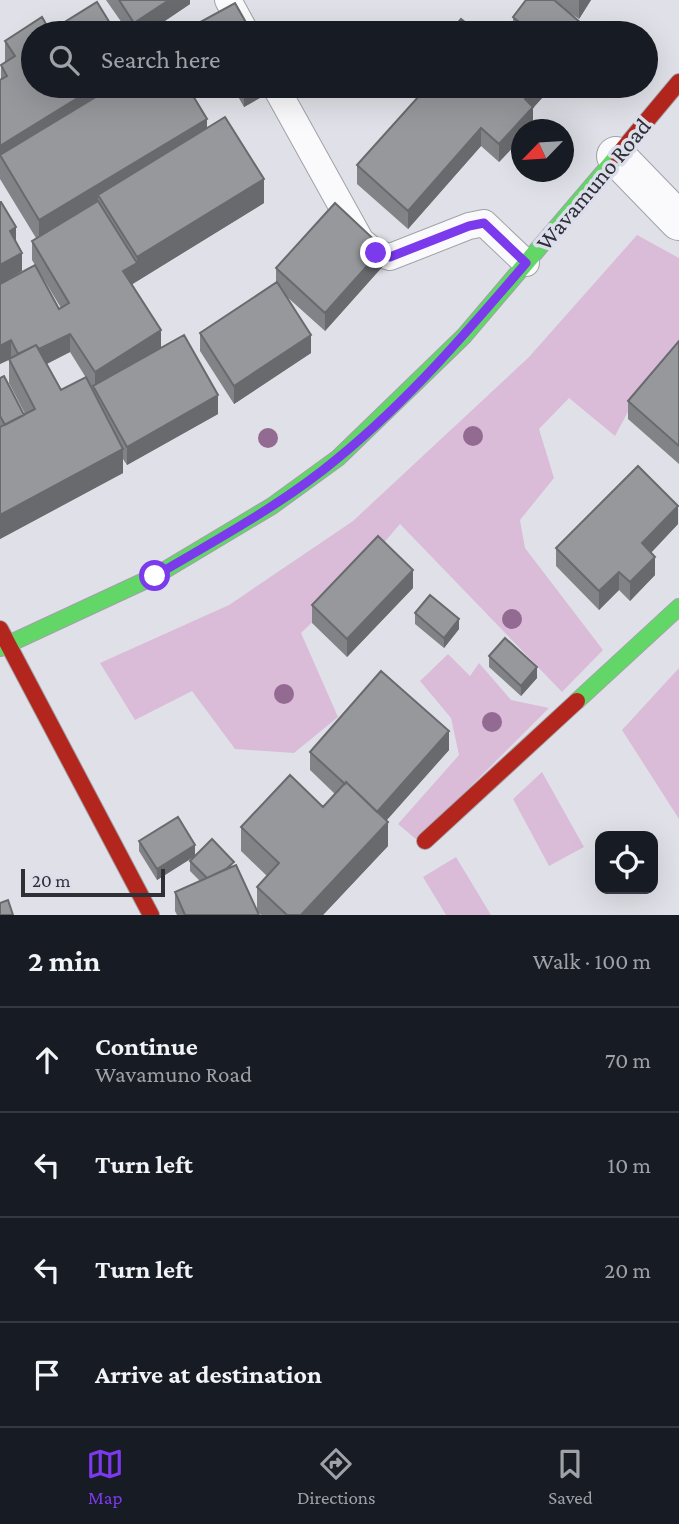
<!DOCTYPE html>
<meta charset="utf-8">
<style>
body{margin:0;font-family:"Crimson Pro",serif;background:#242831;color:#f1f3f6}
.controls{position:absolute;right:21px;bottom:21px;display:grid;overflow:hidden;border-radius:14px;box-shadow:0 7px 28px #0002}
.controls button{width:63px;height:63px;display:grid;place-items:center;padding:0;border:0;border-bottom:2px solid #363941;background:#171b24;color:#f1f3f6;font:35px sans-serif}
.compass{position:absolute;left:511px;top:119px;width:63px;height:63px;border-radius:50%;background:#171b24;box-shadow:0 7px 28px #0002;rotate:245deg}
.scale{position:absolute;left:21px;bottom:18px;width:144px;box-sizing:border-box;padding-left:7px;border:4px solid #2f3035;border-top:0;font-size:19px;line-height:24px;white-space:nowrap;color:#2f3035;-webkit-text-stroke:5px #dcdeeb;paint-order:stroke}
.stop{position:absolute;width:21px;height:21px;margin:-16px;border:5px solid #7c3aed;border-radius:50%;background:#fff}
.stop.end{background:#7c3aed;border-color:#fff;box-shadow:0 2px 7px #0008}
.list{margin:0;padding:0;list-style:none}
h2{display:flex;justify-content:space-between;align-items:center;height:91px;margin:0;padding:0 28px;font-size:30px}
h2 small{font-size:23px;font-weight:400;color:#9ea1a6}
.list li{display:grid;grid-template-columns:46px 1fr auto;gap:21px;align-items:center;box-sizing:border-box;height:105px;padding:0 28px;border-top:2px solid #363941}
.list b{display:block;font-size:26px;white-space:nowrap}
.list p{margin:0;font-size:23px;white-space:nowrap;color:#9ea1a6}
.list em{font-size:23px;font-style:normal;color:#9ea1a6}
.icon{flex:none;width:38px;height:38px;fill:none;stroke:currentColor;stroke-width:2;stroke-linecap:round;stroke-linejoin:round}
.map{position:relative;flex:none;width:679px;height:915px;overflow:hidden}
.search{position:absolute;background:#171b24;box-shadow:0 7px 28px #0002;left:21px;right:21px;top:21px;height:77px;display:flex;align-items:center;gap:18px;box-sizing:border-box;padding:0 24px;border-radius:38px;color:#9ea1a6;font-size:26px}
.sheet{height:511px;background:#171b24}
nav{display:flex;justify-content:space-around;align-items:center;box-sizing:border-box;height:98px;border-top:2px solid #363941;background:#171b24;font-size:19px;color:#9ea1a6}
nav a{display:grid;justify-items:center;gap:4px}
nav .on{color:#7c3aed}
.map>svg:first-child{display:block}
.green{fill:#dabcd8}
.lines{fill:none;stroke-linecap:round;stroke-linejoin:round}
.lane-casing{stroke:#a1a2a7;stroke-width:28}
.street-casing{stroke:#a1a2a7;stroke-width:40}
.fast-casing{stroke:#a1a2a7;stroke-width:18}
.jam-casing{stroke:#a1a2a7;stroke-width:18}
.lane{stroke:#fafafc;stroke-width:26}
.street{stroke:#fafafc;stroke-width:38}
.fast{stroke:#63d668;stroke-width:16}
.jam{stroke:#b3261e;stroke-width:16}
.tree{fill:#936a92}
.wall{fill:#818386;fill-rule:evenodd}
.shaded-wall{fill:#696a6d}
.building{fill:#96989c;stroke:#696a6d;stroke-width:2}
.route{stroke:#7c3aed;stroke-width:9}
.labels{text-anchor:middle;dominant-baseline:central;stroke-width:7;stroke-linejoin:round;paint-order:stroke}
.street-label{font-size:24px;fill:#2f3035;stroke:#dcdeeb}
</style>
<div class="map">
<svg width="679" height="915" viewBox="0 0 679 915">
<rect width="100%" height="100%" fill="#e0e1e8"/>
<path class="green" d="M637 235 679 258V348L631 406 615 436 569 398 539 429 554 478 520 520 525 548 603 650 562 692 400 524 333 602 301 633 338 717 294 753 235 749 192 691 135 720 100 663 229 605 353 521 529 357Z
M448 654 470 676 479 663 511 700 549 708 417 840 398 824 459 755 451 718 420 681Z
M679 668V819L622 730Z
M542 772 584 847 549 866 513 799Z
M456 857 491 915H446L423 877Z"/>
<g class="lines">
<defs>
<path id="lane" d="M228 0 246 33
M275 86 361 241 376 253 390 257 469 226 484 223 526 263"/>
<path id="street" d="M616 156 679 221"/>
<path id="fast" d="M0 648 155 576 272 506 338 458 464 336 618 155
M577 701 679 607"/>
<path id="jam" d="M618 155 679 82
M0 629 151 915
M425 841 577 701"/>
</defs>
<use href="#lane" class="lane-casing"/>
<use href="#street" class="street-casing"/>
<use href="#fast" class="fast-casing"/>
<use href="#jam" class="jam-casing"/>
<use href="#lane" class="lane"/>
<use href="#street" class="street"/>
<use href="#fast" class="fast"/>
<use href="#jam" class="jam"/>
</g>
<g class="tree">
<circle cx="473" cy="436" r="10"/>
<circle cx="268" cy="438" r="10"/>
<circle cx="512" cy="619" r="10"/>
<circle cx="284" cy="694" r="10"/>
<circle cx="492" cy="722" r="10"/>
</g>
<path class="wall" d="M106 0H190V4L147 33H129Z
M526 0H591L579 19 567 11 580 33H508L513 28V17Z
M97 2 116 33H33V86H187L207 119V128L225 117 264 179V203L132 284 161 330V348L184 335 218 395V414L127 465 123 459V473L0 539V378L4 376 24 415 25 414 9 383V359L0 364V284L35 265 59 309 61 308 32 260V241L36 238 0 179V80H1V65L5 62V41L42 17 50 31ZM70 352 93 389V392L86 377 61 390 47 364Z
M232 86H267V94L244 107Z
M428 86H553L533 108V126L522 130V138L499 162 481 146 408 229 357 184V165Z
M383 266 325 331 286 296 311 353 234 404 200 351V333L276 283V268Z
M679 341V464L628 419V401Z
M678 524 651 553 655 575 630 601 619 590 599 610 556 566V548Z
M413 588 347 657 312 623V605Z
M415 613 459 629 444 648 415 624Z
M489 656 537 678 521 696 489 667Z
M449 750 386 821 388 846 323 915H261L257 911 259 915H177L175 911V892L200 881 190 871V861L234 866 257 910V887L267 876 241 851V827L323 807 335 794 310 770V752Z
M139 841 195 856 157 880 139 851Z"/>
<path class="shaded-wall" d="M169 0H190V4L147 33H134V23Z
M579 0H591L579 19Z
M581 23 580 33H572Z
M248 26V33H241V31Z
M97 86H134L0 155V170V146Z
M249 86H267V94L244 107V89Z
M536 86H553L533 108V126L529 130H522V138L499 162V144L525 99Z
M207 119V143L98 195V208L39 244V220Z
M481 128V146L408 229V211Z
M264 179V203L123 290V271L137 263V257Z
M16 227V246L10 231Z
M383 248V266L325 331V313Z
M22 253V271L0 284V265Z
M161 330V348L95 391V372Z
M70 334V352L20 377V359Z
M311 335V353L234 404V386Z
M11 340V359L0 364V346Z
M218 395V414L127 465V447Z
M123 449V473L0 539V515Z
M678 506V524L642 562V543Z
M655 557V575L630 601V582Z
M413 570V588L347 657V639Z
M619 572V590L599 610V591Z
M459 619V629L444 648V638Z
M537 667V678L521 696V686Z
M449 731V750L377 831V812Z
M388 822V846L323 915H301Z
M195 845V856L157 880V869Z"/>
<path class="building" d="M119 0H169L134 23Z
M526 0H554L581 23 572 33H532L513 17Z
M97 2 116 33H33V86H97L0 146V80L7 76 1 65 15 56 5 41 42 17 50 31Z
M235 3 248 26 241 31 243 33H185L184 31Z
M461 19 479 33H450Z
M519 22 531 33H508Z
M114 86H187L207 119 39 220 0 155Z
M428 86H448L455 92 458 89 453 86H536L525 99 533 107 499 144 481 128 408 211 357 165Z
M225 117 264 179 137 257 98 195Z
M98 201 137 263 123 271 161 330 95 372 70 334 39 349 36 345 18 354 11 340 0 346V284L35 265 59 309 69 303 32 241Z
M0 202H1L16 227 10 231 22 253 0 265Z
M335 203 383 248 325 313 276 268Z
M277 282 311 335 234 386 200 333Z
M184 335 218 395 127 447 93 386Z
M679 341V446L628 401Z
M36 345 61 390 86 377 123 449 0 515V427L35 409 9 359Z
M4 376 24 415 5 425 0 416V378Z
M638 466 678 506 642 543 655 557 630 582 619 572 599 591 556 548Z
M378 536 413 570 347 639 312 605Z
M430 595 459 619 444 638 415 613Z
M505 638 537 667 521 686 489 656Z
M381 671 449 731 377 812 346 782 345 784 310 752Z
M290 775 323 807 346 782 388 822 301 915H287L257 887 279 863 241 827Z
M178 817 195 845 157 869 139 841Z
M212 839 234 862 226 869 207 878 190 861Z
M236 865 259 915H185L175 892Z
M8 900 13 915H0V903Z"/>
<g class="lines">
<path class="route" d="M155 576C217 539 282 505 338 458 408 401 468 331 526 263L484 223 469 226 390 257 376 253"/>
</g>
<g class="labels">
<g class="street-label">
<text transform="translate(593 184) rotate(-50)">Wavamuno Road</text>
</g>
</g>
</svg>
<div class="controls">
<button><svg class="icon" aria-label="locate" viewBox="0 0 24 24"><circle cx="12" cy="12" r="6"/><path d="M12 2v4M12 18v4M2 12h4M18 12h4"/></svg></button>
</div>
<svg class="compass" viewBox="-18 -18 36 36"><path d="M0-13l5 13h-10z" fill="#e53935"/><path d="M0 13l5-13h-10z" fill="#9ea1a6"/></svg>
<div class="scale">20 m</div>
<div class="stop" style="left:155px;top:576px"></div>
<div class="stop end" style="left:376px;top:253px"></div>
<div class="search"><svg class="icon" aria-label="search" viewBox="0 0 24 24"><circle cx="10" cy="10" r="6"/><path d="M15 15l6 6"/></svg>Search here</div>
</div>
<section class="sheet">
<h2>2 min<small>Walk · 100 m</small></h2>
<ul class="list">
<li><svg class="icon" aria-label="ahead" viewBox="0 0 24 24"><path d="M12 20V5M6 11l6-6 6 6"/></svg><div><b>Continue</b><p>Wavamuno Road</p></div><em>70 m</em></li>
<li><svg class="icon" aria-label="left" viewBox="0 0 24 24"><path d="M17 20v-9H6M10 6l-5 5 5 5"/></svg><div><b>Turn left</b></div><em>10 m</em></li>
<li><svg class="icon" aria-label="left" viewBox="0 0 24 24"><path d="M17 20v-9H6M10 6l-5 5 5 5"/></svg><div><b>Turn left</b></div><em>20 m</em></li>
<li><svg class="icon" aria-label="arrive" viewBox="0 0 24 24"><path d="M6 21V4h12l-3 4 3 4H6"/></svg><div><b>Arrive at destination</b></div></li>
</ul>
</section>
<nav>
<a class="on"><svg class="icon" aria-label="map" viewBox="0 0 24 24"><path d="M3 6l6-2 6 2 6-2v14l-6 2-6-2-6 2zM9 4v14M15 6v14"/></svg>Map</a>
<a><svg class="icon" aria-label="directions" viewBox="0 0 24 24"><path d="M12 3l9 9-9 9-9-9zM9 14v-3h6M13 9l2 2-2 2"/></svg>Directions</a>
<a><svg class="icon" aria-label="saved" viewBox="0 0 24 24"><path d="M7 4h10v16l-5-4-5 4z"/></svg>Saved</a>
</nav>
